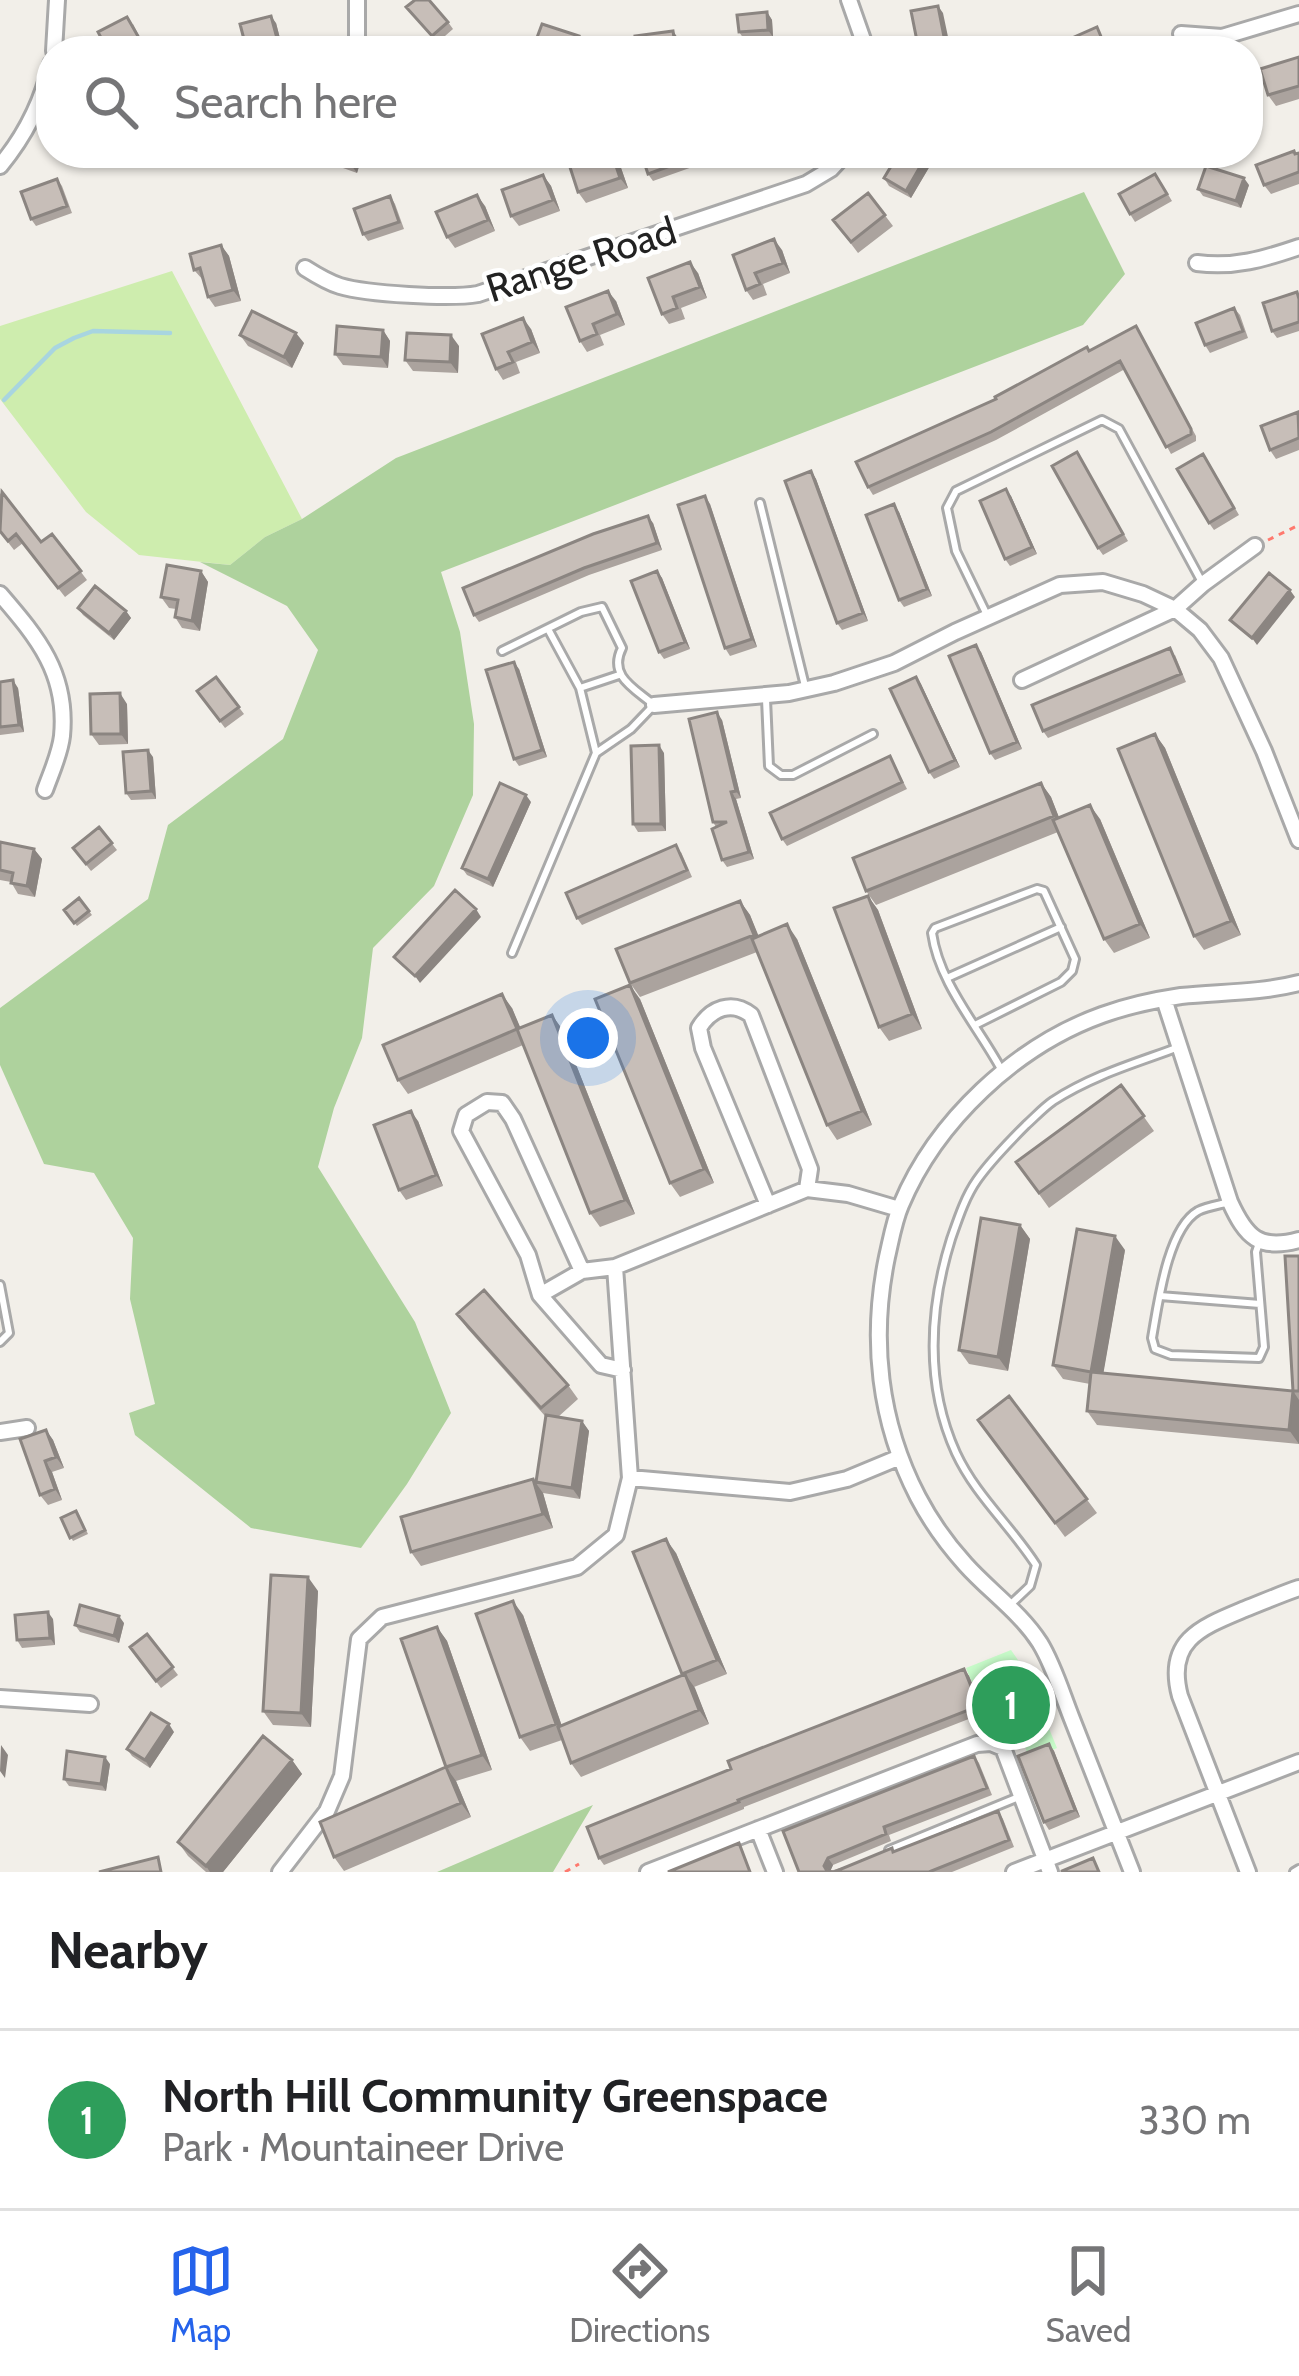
<!DOCTYPE html>
<meta charset="utf-8">
<style>
body{margin:0;font-family:Cabin,sans-serif;background:#f6f6f6;color:#202124}
.you{position:absolute;left:588px;top:1038px;width:42px;height:42px;margin:-30px;border:9px solid #fff;border-radius:50%;background:#1a73e8;box-shadow:0 0 0 18px #1a73e833}
.badge{display:grid;place-items:center;width:78px;height:78px;border-radius:50%;background:#2563eb;color:#fff;font-size:39px;font-weight:700}
.pin{position:absolute;translate:-50% -50%;border:6px solid #fff;box-shadow:0 3px 12px #0006}
.list{margin:0;padding:0;list-style:none}
h2{display:flex;justify-content:space-between;align-items:center;height:156px;margin:0;padding:0 48px;font-size:51px}
h2 small{font-size:39px;font-weight:400;color:#757577}
.list li{display:grid;grid-template-columns:78px 1fr auto;gap:36px;align-items:center;box-sizing:border-box;height:180px;padding:0 48px;border-top:3px solid #e0e0e0}
.list b{display:block;font-size:45px;white-space:nowrap}
.list p{margin:0;font-size:39px;white-space:nowrap;color:#757577}
.list em{font-size:39px;font-style:normal;color:#757577}
.icon{flex:none;width:66px;height:66px;fill:none;stroke:currentColor;stroke-width:2;stroke-linecap:round;stroke-linejoin:round}
.map{position:relative;flex:none;width:1299px;height:1872px;overflow:hidden}
.search{position:absolute;background:#fff;box-shadow:0 3px 9px #0004;left:36px;right:36px;top:36px;height:132px;display:flex;align-items:center;gap:30px;box-sizing:border-box;padding:0 42px;border-radius:48px;color:#757577;font-size:45px}
.sheet{height:336px;background:#fff}
nav{display:flex;justify-content:space-around;align-items:center;box-sizing:border-box;height:168px;border-top:3px solid #e0e0e0;background:#fff;font-size:33px;color:#757577}
nav a{display:grid;justify-items:center;gap:6px}
nav .on{color:#2563eb}
.map>svg:first-child{display:block}
.grass{fill:#ceedae}
.forest{fill:#aed29d}
.park{fill:#c7fbc9}
.lines{fill:none;stroke-linecap:round;stroke-linejoin:round}
.stream{stroke:#a8d5e0;stroke-width:4.5}
.lane-casing{stroke:#a9a9a9;stroke-width:12}
.street-casing{stroke:#a9a9a9;stroke-width:20}
.path{stroke:#fe796e;stroke-width:3;stroke-dasharray:6 6;stroke-linecap:butt}
.lane{stroke:#fff;stroke-width:6}
.street{stroke:#fff;stroke-width:14}
.wall{fill:#aba39e}
.shaded-wall{fill:#8b8581}
.building{fill:#c7beb8;stroke:#8b8581;stroke-width:3}
.labels{text-anchor:middle;dominant-baseline:central;stroke-width:9;stroke-linejoin:round;paint-order:stroke}
.street-label{font-size:39px;fill:#222;stroke:#fff}
</style>
<div class="map">
<svg width="1299" height="1872" viewBox="0 0 1299 1872">
<rect width="100%" height="100%" fill="#f2efe9"/>
<path class="grass" d="M172 271 302 519 265 537 230 565 139 555 86 512 0 399V326Z"/>
<path class="forest" d="M1084 192 1125 274 1083 325 441 572 460 632 474 724 473 795 434 886 373 948 362 1038 334 1108 318 1167 415 1322 451 1413 407 1484 361 1548 251 1528 135 1435 129 1413 155 1404 130 1299 133 1238 94 1173 44 1164 0 1065V1008L148 899 168 825 283 739 318 650 287 606 200 562 230 565 265 537 302 519 396 458Z
M593 1805 553 1872H437Z"/>
<path class="park" d="M1011 1650 1025 1670 1057 1748 1030 1760 1020 1734 1013 1725 1004 1733 990 1728 966 1668Z"/>
<g class="lines">
<path class="stream" d="M4 400 55 348 74 338 93 331 170 333"/>
<defs>
<path id="lane" d="M760 503 805 686
M986 613 956 551 947 508 956 491 1102 420 1119 429 1203 584
M502 651 581 612 602 607 622 648C608 676 634 688 654 705L631 729 596 753
M580 688 619 675
M766 699 769 766 781 775H793L873 734
M512 953 596 753 580 688 548 629
M947 978 1061 927
M975 1025 1061 982 1072 971 1075 959 1044 891 1037 889 935 928 932 933C939 983 977 1025 1001 1069
M1226 1203C1218 1205 1206 1207 1198 1211 1167 1229 1158 1305 1152 1338L1155 1349 1171 1355 1259 1358 1264 1347 1256 1252 1259 1243
M0 1285 9 1333 0 1342
M1160 1296 1260 1304
M1011 1604 1030 1586 1036 1565C1011 1526 976 1496 956 1453 925 1385 929 1309 951 1239 958 1219 965 1197 977 1180 991 1160 1009 1142 1026 1125 1035 1117 1043 1108 1053 1101 1093 1075 1136 1063 1179 1047
M889 1850 1021 1796
M1294 1872 1299 1869"/>
<path id="street" d="M849 0 867 51
M1181 34 1222 37 1299 14
M54 51 57 0
M357 51V0
M0 166C25 136 42 102 51 64
M1197 263C1234 268 1264 259 1299 247
M305 268C316 275 327 282 340 286 367 294 450 299 478 294L806 184 831 169 846 153
M0 594C38 638 68 674 62 736 60 754 51 773 45 790
M1022 680 1175 609 1203 584 1255 546
M654 705 789 693 834 683 894 663 955 632 1060 585 1103 582 1143 594 1175 609 1200 630 1221 658 1264 751 1299 840
M1164 999 1230 1202C1246 1237 1259 1251 1299 1240
M768 1205 703 1048 699 1028C711 1008 732 1000 751 1015L810 1169 807 1189
M582 1271 513 1119 502 1103 487 1102 466 1115 461 1131 528 1255 540 1295 601 1365 623 1370
M540 1295 582 1271 615 1267
M0 1432 27 1428
M630 1478 790 1492 847 1479 900 1457
M0 1698 90 1704
M758 1829 775 1872
M280 1872 327 1811 342 1776 359 1639 382 1617 577 1567 616 1535 630 1478 615 1267 807 1189 848 1194 899 1209
M648 1872 977 1744 991 1743 1003 1748 1050 1872
M1014 1872 1299 1762
M1132 1872C1112 1821 1092 1770 1072 1719 1062 1694 1054 1666 1040 1643 1020 1612 989 1591 965 1564 947 1544 930 1520 918 1497 879 1422 870 1339 887 1257 891 1240 894 1221 901 1205 936 1121 1016 1046 1102 1015 1127 1006 1154 1000 1181 996 1221 992 1260 993 1299 983
M1248 1872 1180 1696C1165 1640 1202 1627 1245 1609 1263 1602 1281 1594 1299 1588"/>
</defs>
<use href="#lane" class="lane-casing"/>
<use href="#street" class="street-casing"/>
<path class="path" d="M1268 540 1299 525
M997 1679 1015 1714
M565 1872 579 1864"/>
<use href="#lane" class="lane"/>
<use href="#street" class="street"/>
</g>
<path class="wall" d="M406 7 448 22 453 29 437 43Z
M767 12 772 20 773 37 744 39 739 32Z
M276 23 283 50 247 51Z
M133 24 144 46 134 51H108Z
M1299 57V99L1276 106 1268 95Z
M322 153H363L357 173 329 163Z
M587 153 592 161 620 165 628 188 586 203 578 192Z
M693 153 698 165 653 181 648 174Z
M899 153H930L934 159 911 198 889 186 884 178Z
M1299 153V184L1271 194 1264 185Z
M543 175 551 186 560 211 519 226 511 216Z
M57 179 62 186 72 213 36 226 31 219Z
M1160 181 1172 201 1135 222 1130 214Z
M1249 185 1241 208 1203 196 1198 189Z
M868 193 893 226 858 253 833 220Z
M390 196 395 204 404 229 368 241 363 234Z
M485 206 495 231 455 248 447 237Z
M221 245 229 256 241 301 215 307 208 297 203 280 194 270Z
M782 250 790 273 763 284 767 295 753 300 746 290 733 255Z
M698 273 707 298 681 308 685 319 669 324 662 314 648 278Z
M1299 296V331L1277 338 1272 331Z
M616 301 625 325 600 335 604 345 587 352 580 341 566 307Z
M1234 308 1240 315 1248 338 1210 353 1205 345Z
M1136 326 1196 436V441L1171 454 1125 369 996 440 873 495 868 487 996 399Z
M531 329 540 353 516 362 520 373 503 380 496 369 482 334Z
M383 330 390 341 388 368 343 365 335 354Z
M240 335 304 343 292 368 248 346Z
M459 346 458 373 413 371 405 360Z
M1299 414V450L1276 459 1270 450Z
M1077 452 1128 541 1103 555 1098 548Z
M1208 461 1239 515 1214 530 1209 523Z
M811 471 816 479 868 621 842 630 837 623Z
M0 493 41 542 52 534 87 580 65 597 23 543 14 550 0 532Z
M1011 496 1037 554 1010 566 1005 559Z
M710 504 757 647 730 656 725 648Z
M899 512 932 596 904 607 899 600Z
M653 523 662 550 589 575 479 622 474 615Z
M201 571 208 582 200 631 182 628 175 617 176 609 169 608 161 597Z
M657 571 662 578 690 649 664 659 659 652Z
M78 608 126 611 131 618 114 640 83 615Z
M981 652 1022 749 995 760 990 753Z
M1175 655 1186 682 1048 738 1043 731Z
M519 669 547 757 519 766 514 759Z
M216 677 244 714 225 728 197 691Z
M916 677 960 767 934 779 929 772Z
M0 682 18 688 24 732 0 735Z
M127 704 128 744 99 745 91 734Z
M722 720 741 798 736 799 754 859 727 867 722 860 716 827 713 822Z
M1155 734 1165 748 1241 935 1204 950 1194 936Z
M664 753 666 831 638 832 633 824Z
M890 756 907 789 787 846 782 839Z
M153 757 156 799 131 800 126 793Z
M1041 783 1051 797 1059 818 1100 819 1150 938 1114 953 1104 939 1058 832 876 905 866 891Z
M531 802 493 887 467 875 462 868Z
M99 827 117 850 91 871 73 848Z
M0 842 34 849 42 859 35 897 18 894 11 882 0 880Z
M681 852 692 877 582 925 577 918Z
M868 896 878 910 922 1029 889 1041 879 1027Z
M79 898 92 915 77 926 64 910Z
M740 901 750 915 758 936 797 939 872 1125 837 1140 827 1125 757 952 640 997 630 983Z
M640 999 714 1183 680 1197 670 1183Z
M512 1008 520 1028 552 1015 562 1029 635 1214 600 1227 590 1213 523 1045 408 1094 398 1080Z
M1121 1085 1154 1131 1049 1208 1016 1162Z
M418 1121 443 1186 406 1200 399 1190Z
M1020 1225 1030 1239 1008 1371 969 1364 959 1350Z
M1125 1250 1103 1373 1293 1391 1299 1256V1444L1097 1425 1087 1411 1090 1384 1063 1379 1053 1365Z
M457 1314 568 1385 578 1399 558 1417 582 1421 589 1431 580 1499 543 1493 553 1528 421 1566 411 1552 533 1479 536 1482 545 1416 467 1328Z
M1009 1396 1097 1513 1065 1537 978 1420Z
M46 1430 53 1440 64 1468 52 1472 62 1500 48 1505 40 1495Z
M79 1515 88 1534 73 1541 61 1518Z
M676 1553 727 1674 694 1687 709 1724 581 1777 571 1763 562 1740 530 1751 520 1737 523 1615 562 1726 683 1675Z
M318 1591 311 1727 273 1725 263 1711Z
M53 1619 55 1645 22 1648 17 1640Z
M124 1623 119 1643 80 1632 75 1625Z
M437 1627 447 1641 492 1770 456 1781 471 1817 344 1871 334 1857 446 1767Z
M147 1634 178 1675 161 1688 130 1647Z
M964 1669 969 1676 984 1713 744 1807V1809L604 1865 599 1858 731 1769Z
M174 1732 150 1768 132 1756 127 1749Z
M1049 1744 1054 1751 1080 1817 1049 1830 1044 1822Z
M974 1756 979 1763 992 1795 889 1835 891 1841 833 1865 830 1871 894 1852 998 1811 1003 1819 1014 1847 952 1872H799Z
M292 1760 302 1774 223 1872H206L188 1856 178 1842Z
M110 1764 106 1791 69 1786 64 1779Z"/>
<path class="shaded-wall" d="M938 6 943 13 951 51 946 47Z
M767 12 772 20 773 37 768 30Z
M271 16 276 23 283 50 278 42Z
M673 31 678 38 680 51H676Z
M579 36 584 43 581 51H574Z
M352 153H363L357 173 349 162Z
M928 153 934 159 911 198 906 191Z
M612 154 620 165 628 188 620 178Z
M543 175 551 186 560 211 553 200Z
M1244 178 1249 185 1241 208 1236 201Z
M477 195 485 206 495 231 488 220Z
M774 239 782 250 790 273 783 263Z
M221 245 229 256 241 301 233 290Z
M690 262 698 273 707 298 700 287Z
M608 291 616 301 625 325 617 314Z
M523 318 531 329 540 353 532 342Z
M383 330 390 341 388 368 381 357Z
M296 333 304 343 292 368 284 357Z
M451 335 459 346 458 373 450 362Z
M811 471 816 479 868 621 863 613Z
M1006 489 1011 496 1037 554 1032 547Z
M705 496 710 504 757 647 752 639Z
M894 504 899 512 932 596 927 589Z
M648 516 653 523 662 550 657 543Z
M201 571 208 582 200 631 192 621Z
M657 571 662 578 690 649 685 642Z
M1290 590 1295 597 1257 645 1252 638Z
M126 611 131 618 114 640 109 633Z
M976 645 981 652 1022 749 1017 742Z
M514 662 519 669 547 757 542 750Z
M916 677 921 684 960 767 955 760Z
M13 680 18 688 24 732 19 725Z
M120 693 127 704 128 744 121 734Z
M717 712 722 720 741 798 736 791Z
M1155 734 1165 748 1241 935 1231 921Z
M659 745 664 753 666 831 661 824Z
M148 750 153 757 156 799 151 791Z
M1041 783 1051 797 1064 830 1054 816Z
M731 792 736 799 754 859 749 852Z
M526 795 531 802 493 887 488 879Z
M1090 805 1100 819 1150 938 1140 924Z
M34 849 42 859 35 897 27 886Z
M868 896 878 910 922 1029 912 1014Z
M740 901 750 915 764 949 754 935Z
M476 909 481 917 420 983 415 976Z
M787 924 797 939 872 1125 862 1111Z
M630 985 640 999 714 1183 704 1169Z
M502 994 512 1008 527 1043 517 1029Z
M552 1015 562 1029 635 1214 625 1200Z
M411 1111 418 1121 443 1186 436 1175Z
M1020 1225 1030 1239 1008 1371 998 1357Z
M1115 1236 1125 1250 1101 1387 1091 1372Z
M1293 1391 1299 1400V1444L1289 1430Z
M582 1421 589 1431 580 1499 572 1488Z
M46 1430 53 1440 64 1468 56 1457Z
M45 1461 52 1472 62 1500 55 1489Z
M533 1479 543 1493 553 1528 543 1514Z
M666 1539 676 1553 727 1674 717 1660Z
M308 1577 318 1591 311 1727 301 1713Z
M513 1601 523 1615 566 1738 556 1724Z
M48 1612 53 1619 55 1645 50 1638Z
M119 1616 124 1623 119 1643 114 1636Z
M437 1627 447 1641 492 1770 482 1755Z
M964 1669 969 1676 984 1713 979 1706Z
M685 1674 695 1688 709 1724 699 1710Z
M169 1724 174 1732 150 1768 145 1760Z
M1049 1744 1054 1751 1080 1817 1075 1810Z
M1 1745 8 1755 5 1778 0 1771Z
M105 1757 110 1764 106 1791 101 1784Z
M292 1760 302 1774 223 1872H210L206 1866Z
M446 1767 456 1781 471 1817 461 1803Z
M828 1858 833 1865 830 1872 824 1866Z"/>
<path class="building" d="M415 0H429L448 22 432 36 406 7Z
M938 6 946 47 919 51 911 11Z
M767 12 768 30 739 32 737 15Z
M271 16 278 42 269 45 270 51H247L240 24Z
M127 17 139 38 115 51H108L98 32Z
M542 24 579 36 574 51H532Z
M1097 27 1107 51H1077L1072 38Z
M673 31 676 51H637L635 36Z
M1299 57V86L1268 95 1260 69Z
M1294 151 1295 154 1299 153V172L1264 185 1256 165Z
M322 153H352L349 162Z
M582 153H586L589 162 612 154 620 178 578 192 567 158Z
M641 153H691L692 158 648 174Z
M899 153H928L906 191 884 178Z
M1206 166 1244 178 1236 201 1198 189Z
M1155 174 1167 194 1130 214 1119 194Z
M543 175 553 200 511 216 502 190Z
M57 179 67 206 31 219 21 192Z
M868 193 885 215 851 242 833 220Z
M477 195 488 220 447 237 436 212Z
M390 196 399 222 363 234 354 209Z
M774 239 783 263 755 273 760 284 746 290 733 255Z
M221 245 233 290 208 297 200 268 194 270 190 254Z
M690 262 700 287 673 297 677 308 662 314 648 278Z
M608 291 617 314 593 324 597 334 580 341 566 307Z
M1297 292 1299 299V322L1272 331 1263 303Z
M1234 308 1243 331 1205 345 1196 323Z
M252 311 296 333 284 357 240 335Z
M523 318 532 342 508 352 513 362 496 369 482 334Z
M337 326 383 330 381 357 335 354Z
M1136 326 1191 429V434L1166 447 1120 361 991 432 868 487 856 462 996 399 995 397 1087 347 1089 351Z
M407 333 451 335 450 362 405 360Z
M1298 412 1299 438 1270 450 1261 426Z
M1077 452 1123 534 1098 548 1052 466Z
M1203 454 1234 508 1209 523 1177 469Z
M811 471 863 613 837 623 785 481Z
M1006 489 1032 547 1005 559 980 501Z
M2 492 41 542 52 534 81 571 58 588 16 534 8 541 0 531Z
M705 496 752 639 725 648 678 505Z
M894 504 927 589 899 600 866 515Z
M648 516 657 543 584 568 474 615 463 588 593 534Z
M167 565 201 571 192 621 175 617 178 600 161 597Z
M657 571 685 642 659 652 631 581Z
M1269 573 1290 590 1252 638 1230 620Z
M95 586 126 611 109 633 78 608Z
M976 645 1017 742 990 753 949 656Z
M1170 648 1181 674 1043 731 1032 705Z
M514 662 542 750 514 759 486 670Z
M216 677 239 707 220 721 197 691Z
M916 677 955 760 929 772 890 689Z
M13 680 19 725 0 727V682Z
M120 693 121 734H91L90 694Z
M717 712 736 791 731 792 749 852 722 860 712 829 727 822H713L689 719Z
M1155 734 1231 921 1194 936 1118 749Z
M659 745 661 824H633L631 746Z
M148 750 151 791 126 793 123 752Z
M890 756 902 782 782 839 770 813Z
M500 783 526 795 488 879 462 868Z
M1041 783 1054 816 866 891 853 858Z
M1090 805 1140 924 1104 939 1053 820Z
M99 827 112 843 86 864 73 848Z
M0 842 34 849 27 886 11 883 13 873 0 870Z
M676 845 687 870 577 918 566 893Z
M455 890 476 909 415 976 394 957Z
M868 896 912 1014 879 1027 834 908Z
M79 898 89 911 74 923 64 910Z
M740 901 754 935 630 983 616 949Z
M787 924 862 1111 827 1125 752 939Z
M630 985 704 1169 670 1183 595 999Z
M502 994 517 1029 398 1080 383 1045Z
M552 1015 625 1200 590 1213 517 1029Z
M1121 1085 1144 1116 1039 1193 1016 1162Z
M411 1111 436 1175 399 1190 374 1125Z
M981 1218 1020 1225 998 1357 959 1350Z
M1077 1229 1115 1236 1091 1372 1053 1365Z
M1285 1256H1299V1391H1293Z
M484 1290 568 1385 541 1408 457 1314Z
M1091 1372 1293 1391 1289 1430 1087 1411Z
M1009 1396 1087 1499 1055 1523 978 1420Z
M546 1415 582 1421 572 1488 536 1482Z
M46 1430 56 1457 45 1461 55 1489 40 1495 20 1439Z
M533 1479 543 1514 411 1552 401 1517Z
M76 1511 85 1530 70 1538 61 1518Z
M666 1539 717 1660 682 1674 633 1552Z
M271 1575 308 1577 301 1713 263 1711Z
M513 1601 556 1724 520 1737 476 1614Z
M80 1605 119 1616 114 1636 75 1625Z
M48 1612 50 1638 17 1640 15 1615Z
M437 1627 482 1755 446 1767 401 1639Z
M147 1634 173 1667 156 1681 130 1647Z
M964 1669 979 1706 738 1800 739 1802 599 1858 587 1827 731 1769 728 1761Z
M685 1674 699 1710 571 1763 558 1727Z
M151 1713 169 1724 145 1760 127 1749Z
M263 1736 292 1760 206 1866 178 1842Z
M1049 1744 1075 1810 1044 1822 1018 1756Z
M67 1751 105 1757 101 1784 64 1779Z
M974 1756 987 1788 884 1827 886 1834 828 1858 824 1866 827 1871 834 1872 892 1848 893 1852 998 1811 1009 1840 929 1872H799L783 1831Z
M446 1767 461 1803 334 1857 320 1822Z
M739 1843 750 1872H668Z
M158 1857 161 1872H99Z
M1093 1858 1099 1872H1062V1871Z"/>
<g class="labels">
<g class="street-label">
<text transform="translate(581 259) rotate(-18)">Range Road</text>
</g>
</g>
</svg>
<div class="you"></div>
<div class="pin badge" style="left:1011px;top:1705px;background:#2e9e5b">1</div>
<div class="search"><svg class="icon" aria-label="search" viewBox="0 0 24 24"><circle cx="10" cy="10" r="6"/><path d="M15 15l6 6"/></svg>Search here</div>
</div>
<section class="sheet">
<h2>Nearby<small></small></h2>
<ul class="list">
<li><span class="badge" style="background:#2e9e5b">1</span><div><b>North Hill Community Greenspace</b><p>Park · Mountaineer Drive</p></div><em>330 m</em></li>
</ul>
</section>
<nav>
<a class="on"><svg class="icon" aria-label="map" viewBox="0 0 24 24"><path d="M3 6l6-2 6 2 6-2v14l-6 2-6-2-6 2zM9 4v14M15 6v14"/></svg>Map</a>
<a><svg class="icon" aria-label="directions" viewBox="0 0 24 24"><path d="M12 3l9 9-9 9-9-9zM9 14v-3h6M13 9l2 2-2 2"/></svg>Directions</a>
<a><svg class="icon" aria-label="saved" viewBox="0 0 24 24"><path d="M7 4h10v16l-5-4-5 4z"/></svg>Saved</a>
</nav>
